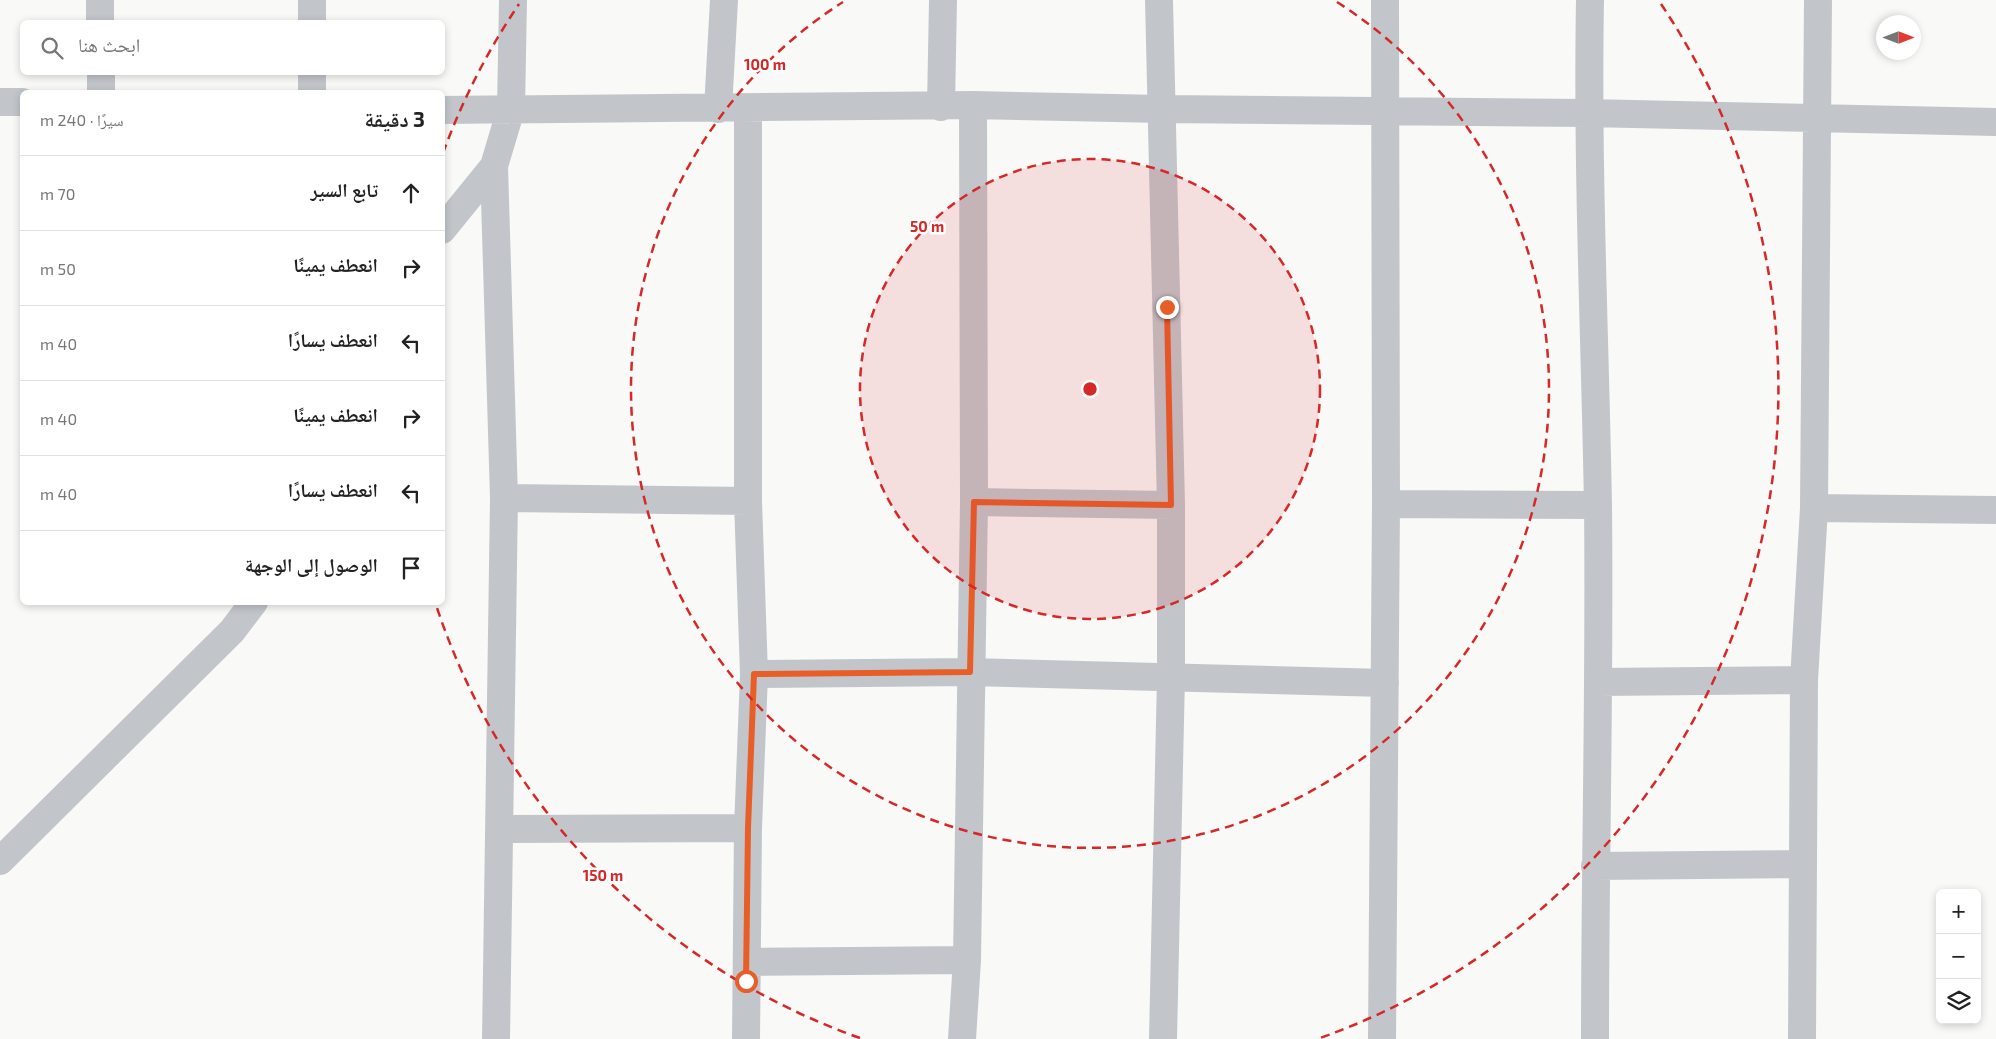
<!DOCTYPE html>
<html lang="ar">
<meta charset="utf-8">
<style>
body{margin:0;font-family:"Exo 2","Noto Naskh Arabic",sans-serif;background:#f2f2f2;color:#222;direction:rtl}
.controls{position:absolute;right:15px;bottom:15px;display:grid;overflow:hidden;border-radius:8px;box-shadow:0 2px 8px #0003}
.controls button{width:45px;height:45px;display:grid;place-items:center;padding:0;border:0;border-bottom:1px solid #e0e0e0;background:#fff;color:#222;font:25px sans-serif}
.compass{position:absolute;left:1876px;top:15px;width:45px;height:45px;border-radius:50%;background:#fff;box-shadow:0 2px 8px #0003;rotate:90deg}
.stop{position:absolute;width:15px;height:15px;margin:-11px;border:4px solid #e85e28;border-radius:50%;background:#fff}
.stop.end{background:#e85e28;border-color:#fff;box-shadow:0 1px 5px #0008}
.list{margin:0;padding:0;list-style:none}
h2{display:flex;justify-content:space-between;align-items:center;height:65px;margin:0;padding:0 20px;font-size:21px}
h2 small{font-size:16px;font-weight:400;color:#767676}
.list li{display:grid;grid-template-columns:32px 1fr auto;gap:15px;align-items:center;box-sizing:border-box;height:75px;padding:0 20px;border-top:1px solid #e0e0e0}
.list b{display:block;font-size:19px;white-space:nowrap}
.list em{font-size:16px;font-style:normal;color:#767676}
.icon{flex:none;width:28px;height:28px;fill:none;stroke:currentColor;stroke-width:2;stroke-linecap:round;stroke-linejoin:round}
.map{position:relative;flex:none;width:1996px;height:1039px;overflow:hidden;direction:ltr}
.search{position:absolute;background:#fff;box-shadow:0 2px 8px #0003;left:20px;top:20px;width:425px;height:55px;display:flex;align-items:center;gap:12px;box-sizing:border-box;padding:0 18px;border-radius:8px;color:#767676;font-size:19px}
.panel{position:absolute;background:#fff;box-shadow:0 2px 8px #0003;left:20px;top:90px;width:425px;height:515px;border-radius:8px;direction:rtl}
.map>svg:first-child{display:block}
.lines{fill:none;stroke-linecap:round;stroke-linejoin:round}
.minor{stroke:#c2c6cb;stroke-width:28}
.route{stroke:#e85e28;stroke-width:6}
.ring{fill:none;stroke:#d62828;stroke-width:2.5;stroke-dasharray:9 6}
.centre{fill:#d62828;stroke:#fff;stroke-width:2.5}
.ring-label{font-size:15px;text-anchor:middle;font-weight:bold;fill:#d62828;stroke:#fff;stroke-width:5;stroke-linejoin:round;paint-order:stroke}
</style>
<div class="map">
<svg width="1996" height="1039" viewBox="0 0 1996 1039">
<rect width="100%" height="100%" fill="#f9f9f7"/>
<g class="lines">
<path class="minor" d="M100 0V22
M1159 0 1171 505V676L1163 1039
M1590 0C1587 169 1595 337 1598 506 1600 684 1595 861 1595 1039
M312 22V0
M101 72V92
M312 92V72
M0 102H22
M941 107 943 0
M718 109 724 0
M442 110 973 105 1163 109 1588 113 1996 122
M442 230 494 166
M504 498 748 501
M974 502 1171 505
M1386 504 1598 505
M1814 508 1996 510
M754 674 970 672 1385 683
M1599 682 1804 680
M500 829 748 828
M0 861 232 631 254 602
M1595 866 1802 864
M747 962 967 960
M496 1039 504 498 494 166 511 109 513 0
M746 1039 748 828 754 674 748 501V109
M962 1039 967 960 974 502 973 105
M1382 1039 1386 504 1385 0
M1802 1039 1804 680 1814 508 1818 0"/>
</g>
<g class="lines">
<path class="route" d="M746 981 748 828 754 674 970 672 974 502 1171 505 1167 307"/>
</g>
<circle cx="1090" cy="389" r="230" fill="#d62828" fill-opacity=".12"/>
<g class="ring">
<circle cx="1090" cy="389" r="230"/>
<path d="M1337 2A459 459 0 1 1 843 2"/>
<path d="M860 1038A689 689 0 0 1 437 608M443 153A689 689 0 0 1 519 4M1661 4A689 689 0 0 1 1320 1038"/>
</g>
<circle cx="1090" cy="389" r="8" class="centre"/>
<g class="ring-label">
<text x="765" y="70">100 m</text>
<text x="927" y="232">50 m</text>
<text x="603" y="881">150 m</text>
</g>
</svg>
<div class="controls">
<button>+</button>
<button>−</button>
<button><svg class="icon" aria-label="layers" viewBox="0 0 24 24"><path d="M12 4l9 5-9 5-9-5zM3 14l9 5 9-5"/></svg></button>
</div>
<svg class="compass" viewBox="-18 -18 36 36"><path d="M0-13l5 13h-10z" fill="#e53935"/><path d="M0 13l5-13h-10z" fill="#767676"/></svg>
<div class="stop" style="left:746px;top:981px"></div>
<div class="stop end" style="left:1167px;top:307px"></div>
<div class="search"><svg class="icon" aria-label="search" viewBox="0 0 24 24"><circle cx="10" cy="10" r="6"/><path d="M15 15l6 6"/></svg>ابحث هنا</div>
<section class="panel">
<h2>3 دقيقة<small>سيرًا · 240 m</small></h2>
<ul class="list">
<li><svg class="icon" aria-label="ahead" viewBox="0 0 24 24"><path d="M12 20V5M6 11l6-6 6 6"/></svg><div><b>تابع السير</b></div><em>70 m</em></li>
<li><svg class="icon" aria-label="right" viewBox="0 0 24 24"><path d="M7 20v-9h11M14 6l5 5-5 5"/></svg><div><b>انعطف يمينًا</b></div><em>50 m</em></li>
<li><svg class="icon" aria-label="left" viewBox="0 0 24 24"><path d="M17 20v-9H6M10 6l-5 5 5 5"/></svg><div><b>انعطف يسارًا</b></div><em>40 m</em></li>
<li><svg class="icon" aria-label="right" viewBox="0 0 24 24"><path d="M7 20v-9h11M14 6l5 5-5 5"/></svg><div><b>انعطف يمينًا</b></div><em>40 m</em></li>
<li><svg class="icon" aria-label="left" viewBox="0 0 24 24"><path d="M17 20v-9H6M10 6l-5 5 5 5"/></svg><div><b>انعطف يسارًا</b></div><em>40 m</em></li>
<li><svg class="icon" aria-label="arrive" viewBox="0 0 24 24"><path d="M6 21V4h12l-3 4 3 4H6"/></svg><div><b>الوصول إلى الوجهة</b></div></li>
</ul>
</section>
</div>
